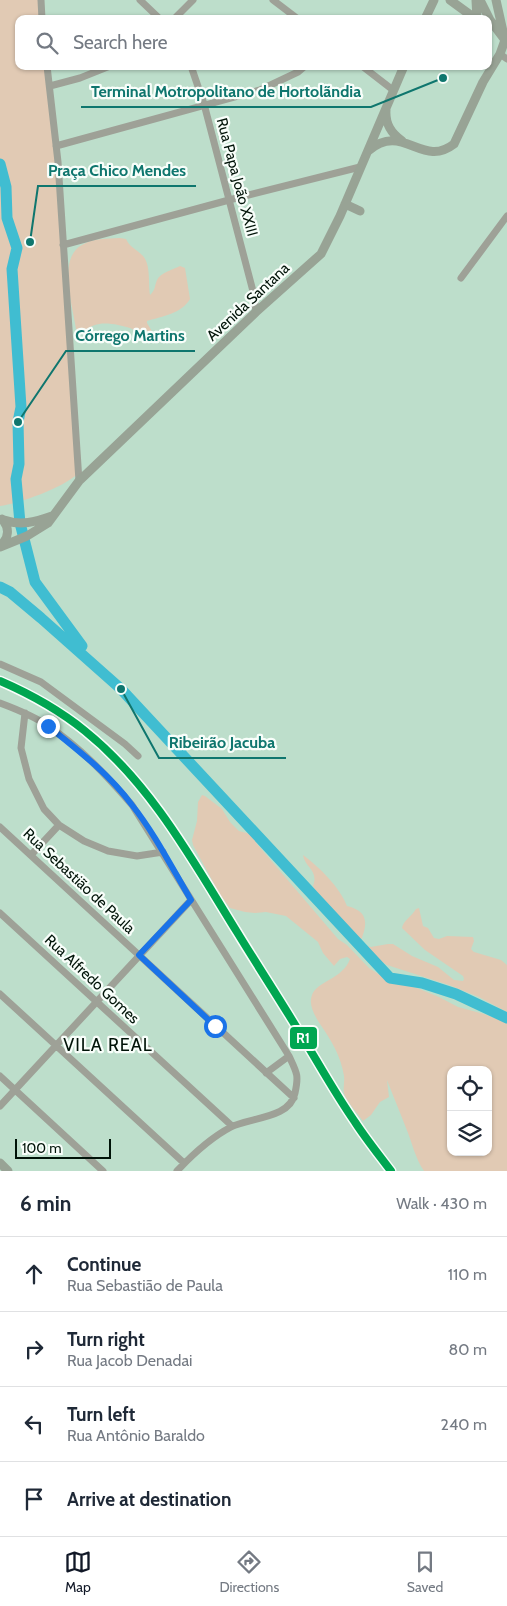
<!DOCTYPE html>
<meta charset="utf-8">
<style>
body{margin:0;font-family:Cabin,sans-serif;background:#f6f6f7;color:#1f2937}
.controls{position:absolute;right:15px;bottom:15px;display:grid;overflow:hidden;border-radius:10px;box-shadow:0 1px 4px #0004}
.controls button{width:45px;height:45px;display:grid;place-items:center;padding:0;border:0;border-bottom:1px solid #e0e1e3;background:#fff;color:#1f2937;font:25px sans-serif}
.scale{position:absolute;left:15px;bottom:12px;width:96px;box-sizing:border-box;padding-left:5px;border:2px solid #001308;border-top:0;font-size:14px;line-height:18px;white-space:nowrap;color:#001308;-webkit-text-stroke:4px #f8fefa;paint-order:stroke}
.stop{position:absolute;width:15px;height:15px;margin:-11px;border:4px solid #1a73e8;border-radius:50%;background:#fff}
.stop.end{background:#1a73e8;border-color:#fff;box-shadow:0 1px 5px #0008}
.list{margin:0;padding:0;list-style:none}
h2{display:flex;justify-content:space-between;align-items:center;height:65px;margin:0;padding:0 20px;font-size:21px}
h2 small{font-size:16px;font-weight:400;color:#747a83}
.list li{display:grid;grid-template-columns:32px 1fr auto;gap:15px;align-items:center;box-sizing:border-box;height:75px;padding:0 20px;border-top:1px solid #e0e1e3}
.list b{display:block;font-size:19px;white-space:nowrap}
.list p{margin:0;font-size:16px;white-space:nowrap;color:#747a83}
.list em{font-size:16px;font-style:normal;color:#747a83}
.icon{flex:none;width:28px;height:28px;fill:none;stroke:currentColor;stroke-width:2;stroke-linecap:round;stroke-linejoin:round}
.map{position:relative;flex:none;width:507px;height:1171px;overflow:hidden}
.search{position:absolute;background:#fff;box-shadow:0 1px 4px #0004;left:15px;right:15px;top:15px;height:55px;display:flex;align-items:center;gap:12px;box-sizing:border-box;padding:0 18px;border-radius:10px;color:#747a83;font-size:19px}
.sheet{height:365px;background:#fff}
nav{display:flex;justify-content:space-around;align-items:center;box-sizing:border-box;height:70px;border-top:1px solid #e0e1e3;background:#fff;font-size:14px;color:#747a83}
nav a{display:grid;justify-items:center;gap:2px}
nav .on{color:#111827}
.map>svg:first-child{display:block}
.green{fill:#e1cab4;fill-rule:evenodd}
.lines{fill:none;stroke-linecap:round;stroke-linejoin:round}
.river{stroke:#40bdd1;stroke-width:11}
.minor{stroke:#9ea197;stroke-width:7}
.major{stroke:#98a395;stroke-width:9}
.rail-1-casing{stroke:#f8fefa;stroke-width:11}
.rail-1{stroke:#00a651;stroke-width:8}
.route{stroke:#1a73e8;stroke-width:6}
.labels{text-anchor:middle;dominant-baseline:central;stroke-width:4.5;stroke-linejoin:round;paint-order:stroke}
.street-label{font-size:15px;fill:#001308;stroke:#f8fefa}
.quarter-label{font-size:18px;letter-spacing:1px;fill:#001308;stroke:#f8fefa}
.leader{fill:none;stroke:#0f766e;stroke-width:2}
.callout-dot{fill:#0f766e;stroke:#f8fefa;stroke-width:2}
.callout-label{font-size:16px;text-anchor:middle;font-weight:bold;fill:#0f766e;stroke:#f8fefa;stroke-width:4.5;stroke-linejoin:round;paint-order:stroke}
.line-badge{stroke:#f8fefa;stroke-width:2}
.badge-label{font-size:14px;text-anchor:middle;font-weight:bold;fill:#fff}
</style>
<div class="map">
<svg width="507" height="1171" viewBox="0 0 507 1171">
<rect width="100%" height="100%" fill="#bddecb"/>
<path class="green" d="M0 0H39L41 19H19V66H46L52 120 77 474C65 487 18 504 0 506Z
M120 238 126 239C130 248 137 249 143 256 151 265 148 283 150 295 156 289 154 287 157 280 160 273 174 269 180 266L185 268 190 299C181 314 163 316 147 321V323L153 333 149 336C142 335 137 331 130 328 117 324 95 319 86 331L76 329C73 307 57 258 82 245 93 238 107 239 120 238Z
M202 795 205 796 222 809 230 822 239 831 254 835V839L257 844 338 939 347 945 369 968 386 979 417 988 439 997 458 1007 484 1014 507 1023V1171H424C415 1158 412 1142 406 1128 400 1112 393 1096 387 1080L389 1097 380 1102 371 1115 363 1121C357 1113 349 1104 345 1096 342 1090 345 1083 344 1076 341 1056 331 1040 320 1024 315 1016 308 1005 312 995 317 981 343 979 350 959L347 957 340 959 334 966 323 953 318 942 286 916 266 912 255 913 245 912 230 908 219 893 193 845 192 840 197 821 198 802ZM451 1070H488V1152H451Z
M303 855C320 868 339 886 347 906 368 911 368 923 361 940L364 945 371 947 388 944H393L412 956 438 967 454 980 463 981 464 979 463 976 425 950 402 928C403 921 412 916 416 909L419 908 423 926 428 928 434 938 439 939 447 936 473 937 474 941 471 949 474 952 501 960 507 965V1012L479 997 449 985 387 965 370 954 355 939 329 907 321 901 313 886C319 870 305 868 303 855Z"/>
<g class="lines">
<path class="river" d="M0 164 6 187 7 218 17 248 12 269 21 407 18 422 19 464 16 479 20 523 35 582 82 646
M0 587 10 592 41 618 121 689 390 978 422 983 456 994 507 1018"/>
<path class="minor" d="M41 0 42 19
M140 0 160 19
M273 0 298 19
M174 19 193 0
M500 54 507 59
M47 66 58 162 79 481
M191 66 204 104 254 295 256 312
M362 66 393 90
M50 86 80 78 110 66
M56 146 260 90 298 72 305 66
M63 245 229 200 360 167
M461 278 507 216
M0 664 41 682 125 744 138 756
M0 703C16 709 34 716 48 726 80 747 107 776 132 805L289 1056C297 1073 299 1075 295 1093 290 1119 250 1117 231 1127 210 1138 193 1154 177 1171
M25 713 21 748 29 779 44 809 59 825 84 841 108 851 137 856 163 852
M0 827 294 1098
M31 855 59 825
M0 913 232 1126
M0 994 184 1163
M266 1073 289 1056
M0 1076 103 1171
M0 1106 191 900"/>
<path class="major" d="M450 0 476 19
M476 0 477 19
M496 0 504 36
M425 19 434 0
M386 110C385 124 391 133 402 141
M368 151C403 121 422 169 454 144L483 82 500 54 505 40 490 20 480 0
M345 204 360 211
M4 520C21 526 35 522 52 516
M0 546C9 538 10 528 2 519
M0 547 27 536 48 523 79 481 256 312 321 254 340 216 404 66
M0 1163 8 1171"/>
<defs>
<path id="rail-1" d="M0 681C30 694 59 710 85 731 151 784 193 861 237 932 259 968 282 1003 303 1038 320 1066 336 1095 355 1122 366 1139 379 1155 391 1171"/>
</defs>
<use href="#rail-1" class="rail-1-casing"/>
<use href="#rail-1" class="rail-1"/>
</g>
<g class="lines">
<path class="route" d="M48 726C78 750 109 774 132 805 155 834 172 868 191 900L139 955 215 1026"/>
</g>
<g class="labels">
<g class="street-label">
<text transform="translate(237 177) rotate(75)">Rua Papa João XXIII</text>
<text transform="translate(248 302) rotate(-43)">Avenida Santana</text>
<text transform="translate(79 881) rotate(43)">Rua Sebastião de Paula</text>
<text transform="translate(92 979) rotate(43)">Rua Alfredo Gomes</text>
</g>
<g class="quarter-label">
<text x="108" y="1045">VILA REAL</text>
</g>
</g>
<path class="leader" d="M443 78L371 107H81M30 242L38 186H196M18 422L66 351H195M121 689L159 758H286"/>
<g class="callout-dot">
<circle cx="443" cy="78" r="5"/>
<circle cx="30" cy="242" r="5"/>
<circle cx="18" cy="422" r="5"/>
<circle cx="121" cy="689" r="5"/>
</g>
<g class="callout-label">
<text x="226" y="97">Terminal Motropolitano de Hortolãndia</text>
<text x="117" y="176">Praça Chico Mendes</text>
<text x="130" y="341">Córrego Martins</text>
<text x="222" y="748">Ribeirão Jacuba</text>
</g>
<rect class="line-badge" x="289" y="1026" width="29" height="24" rx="5" fill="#00a651"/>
<g class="badge-label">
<text x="303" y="1043">R1</text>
</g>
</svg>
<div class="controls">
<button><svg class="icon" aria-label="locate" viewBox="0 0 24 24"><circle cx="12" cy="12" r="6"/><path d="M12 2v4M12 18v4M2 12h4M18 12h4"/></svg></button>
<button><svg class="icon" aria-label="layers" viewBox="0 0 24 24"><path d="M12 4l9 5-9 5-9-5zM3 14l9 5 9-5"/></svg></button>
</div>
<div class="scale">100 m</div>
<div class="stop" style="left:215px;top:1026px"></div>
<div class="stop end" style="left:48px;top:726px"></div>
<div class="search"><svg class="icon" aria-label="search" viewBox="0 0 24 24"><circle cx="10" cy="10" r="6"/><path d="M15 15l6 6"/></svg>Search here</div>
</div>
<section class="sheet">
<h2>6 min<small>Walk · 430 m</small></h2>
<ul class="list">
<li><svg class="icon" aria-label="ahead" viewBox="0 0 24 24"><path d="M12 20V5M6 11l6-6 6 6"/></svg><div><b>Continue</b><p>Rua Sebastião de Paula</p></div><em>110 m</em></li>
<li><svg class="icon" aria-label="right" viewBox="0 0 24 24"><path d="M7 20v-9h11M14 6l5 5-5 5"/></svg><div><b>Turn right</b><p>Rua Jacob Denadai</p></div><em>80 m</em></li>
<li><svg class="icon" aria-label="left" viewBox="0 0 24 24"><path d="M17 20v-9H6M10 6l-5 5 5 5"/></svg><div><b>Turn left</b><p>Rua Antônio Baraldo</p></div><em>240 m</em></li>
<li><svg class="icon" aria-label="arrive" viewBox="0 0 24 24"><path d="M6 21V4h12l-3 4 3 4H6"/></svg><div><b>Arrive at destination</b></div></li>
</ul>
</section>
<nav>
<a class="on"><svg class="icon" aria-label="map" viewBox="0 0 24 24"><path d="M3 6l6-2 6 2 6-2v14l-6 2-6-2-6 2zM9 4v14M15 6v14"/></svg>Map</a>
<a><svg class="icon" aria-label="directions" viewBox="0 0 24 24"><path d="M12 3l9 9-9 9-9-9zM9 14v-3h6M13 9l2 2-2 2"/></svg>Directions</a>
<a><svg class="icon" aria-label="saved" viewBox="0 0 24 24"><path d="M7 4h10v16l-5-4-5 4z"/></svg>Saved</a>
</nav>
